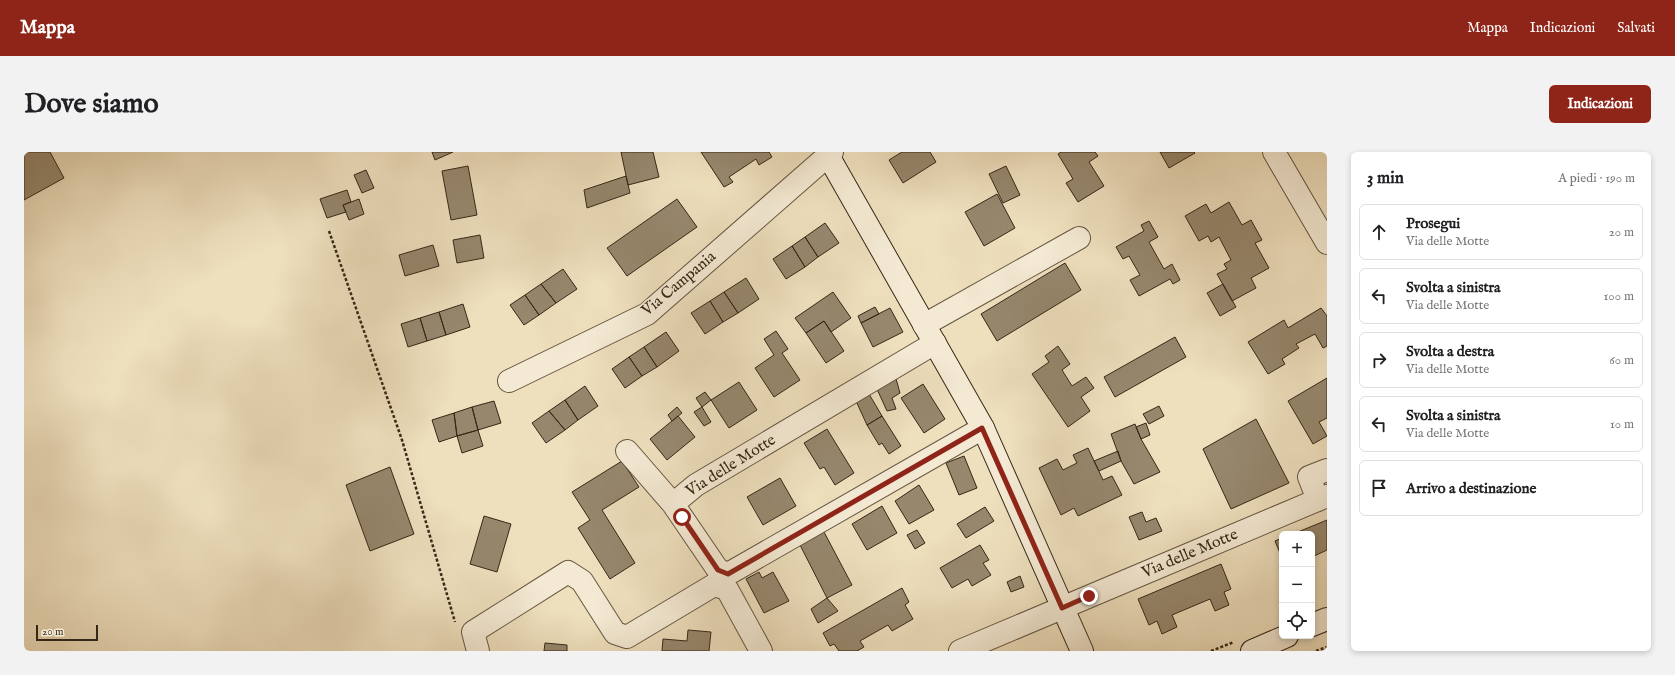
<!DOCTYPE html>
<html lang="it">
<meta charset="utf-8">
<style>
body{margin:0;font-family:"IM FELL English",serif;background:#f2f2f2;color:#202124}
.controls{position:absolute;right:12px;bottom:12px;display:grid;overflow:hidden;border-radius:6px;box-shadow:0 2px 6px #0003}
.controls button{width:36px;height:36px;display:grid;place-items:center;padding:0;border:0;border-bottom:1px solid #e0e0e0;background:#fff;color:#202124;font:20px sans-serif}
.scale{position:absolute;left:12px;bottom:10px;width:62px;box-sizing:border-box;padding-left:4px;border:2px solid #362717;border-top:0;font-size:11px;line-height:14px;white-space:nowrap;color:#362717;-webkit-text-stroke:3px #f4ead4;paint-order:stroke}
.stop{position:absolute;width:12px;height:12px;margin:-9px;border:3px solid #8f2418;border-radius:50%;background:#fff}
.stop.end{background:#8f2418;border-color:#fff;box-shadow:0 1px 4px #0008}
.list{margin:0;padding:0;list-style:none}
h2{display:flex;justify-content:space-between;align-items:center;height:52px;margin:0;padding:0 16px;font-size:17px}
h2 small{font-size:13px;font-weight:400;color:#757577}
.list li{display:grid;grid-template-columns:26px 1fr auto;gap:12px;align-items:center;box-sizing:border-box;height:56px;margin:0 8px 8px;padding:0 8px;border:1px solid #e0e0e0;border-radius:6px}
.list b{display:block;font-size:15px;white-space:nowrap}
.list p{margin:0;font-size:13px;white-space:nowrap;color:#757577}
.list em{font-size:13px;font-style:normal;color:#757577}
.icon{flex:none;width:22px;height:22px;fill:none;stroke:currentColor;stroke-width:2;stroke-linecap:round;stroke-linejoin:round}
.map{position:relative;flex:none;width:1303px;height:499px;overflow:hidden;border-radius:6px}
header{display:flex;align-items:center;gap:24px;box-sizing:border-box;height:56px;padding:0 20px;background:#8f2418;color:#fff}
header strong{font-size:19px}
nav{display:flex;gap:22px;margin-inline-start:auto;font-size:14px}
.intro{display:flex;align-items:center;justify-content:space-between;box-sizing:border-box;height:96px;padding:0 24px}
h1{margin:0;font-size:28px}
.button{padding:10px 18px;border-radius:6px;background:#8f2418;color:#fff;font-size:14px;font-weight:700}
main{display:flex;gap:24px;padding:0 24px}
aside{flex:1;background:#fff;border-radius:6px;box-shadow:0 2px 6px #0003}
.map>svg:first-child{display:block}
.building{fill:#96876d;stroke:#362717}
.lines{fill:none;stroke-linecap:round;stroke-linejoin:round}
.street-casing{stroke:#645540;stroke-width:24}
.secondary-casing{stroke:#362717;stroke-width:24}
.path{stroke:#362717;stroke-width:2.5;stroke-dasharray:3 2;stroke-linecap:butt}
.street{stroke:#f4ead4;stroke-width:22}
.secondary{stroke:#f4ead4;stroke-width:22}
.route{stroke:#8f2418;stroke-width:5}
.labels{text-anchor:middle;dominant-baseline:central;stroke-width:3.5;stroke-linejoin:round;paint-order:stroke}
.street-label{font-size:16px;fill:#362717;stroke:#f4ead4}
</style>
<header>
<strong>Mappa</strong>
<nav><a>Mappa</a><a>Indicazioni</a><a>Salvati</a></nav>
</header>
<div class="intro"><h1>Dove siamo</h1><a class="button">Indicazioni</a></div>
<main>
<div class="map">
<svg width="1303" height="499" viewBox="0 0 1303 499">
<rect width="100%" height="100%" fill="#eedfbd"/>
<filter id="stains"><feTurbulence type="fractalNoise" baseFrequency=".005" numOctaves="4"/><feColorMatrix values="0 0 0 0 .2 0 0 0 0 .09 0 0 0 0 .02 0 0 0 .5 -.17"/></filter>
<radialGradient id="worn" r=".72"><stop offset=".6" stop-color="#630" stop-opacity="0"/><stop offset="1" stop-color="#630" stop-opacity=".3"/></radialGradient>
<path class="building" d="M0 0H26L40 26 0 48Z
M408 0H429L411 8Z
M597 0H629L635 25 604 33Z
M677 0H745L748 5 735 13 732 7 705 25 709 30 700 35Z
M878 0H906L912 10 879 31 865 8Z
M1037 0H1071L1074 4 1065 10 1080 34 1054 50 1042 31 1049 27 1034 2Z
M1136 0H1170L1171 1 1145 16Z
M444 14 453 63 427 68 418 19Z
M982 14 996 43 979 51 965 22Z
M342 18 350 36 338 41 330 23Z
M602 24 606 41 563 56 560 38Z
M323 38 327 50 319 53 322 60 303 66 296 47Z
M973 42 991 76 960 94 941 60Z
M335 47 340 62 325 68 319 53Z
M653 47 673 75 603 124 583 96Z
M1205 50 1218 73 1227 68 1238 88 1231 91 1245 116 1227 126 1232 136 1208 149 1193 122 1203 117 1200 112 1207 108 1195 85 1187 90 1184 84 1175 89 1161 64 1182 52 1187 61Z
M1125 69 1134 85 1125 90 1140 117 1148 112 1156 128 1149 132 1146 127 1115 144 1106 128 1116 123 1105 104 1099 107 1092 95 1120 79 1117 73Z
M801 71 815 91 794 105 781 85Z
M456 83 460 106 433 111 429 88Z
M781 85 794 105 781 115 768 94Z
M409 93 415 114 381 124 375 103Z
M768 94 781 115 762 127 749 107Z
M1041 111 1057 138 973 189 957 162Z
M539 117 553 137 532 151 517 132Z
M722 126 735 147 714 161 700 140Z
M517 132 532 151 515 163 501 143Z
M1199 132 1212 155 1196 164 1183 141Z
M700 140 714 161 699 170 686 149Z
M809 140 827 166 807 180 800 169 782 181 771 166Z
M501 143 515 163 500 173 486 153Z
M686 149 699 170 681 182 667 161Z
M439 152 446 175 422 183 415 160Z
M851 155 855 162 837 171 834 164Z
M866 156 879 180 849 195 837 171Z
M1297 156 1303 164V194L1299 196 1291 182 1272 192 1275 196 1258 207 1261 212 1244 222 1224 190 1260 168 1264 176Z
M415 160 422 183 403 189 396 166Z
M396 166 403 189 384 195 377 172Z
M800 169 820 199 802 211 782 181Z
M752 179 764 197 758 201 776 228 750 245 731 216 750 203 740 187Z
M642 180 655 199 633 215 620 195Z
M1151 185 1162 205 1091 245 1080 225Z
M1034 194 1046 212 1038 218 1048 234 1062 225 1070 236 1057 245 1066 259 1044 275 1008 222 1025 210 1021 204Z
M620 195 633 215 618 224 605 205Z
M605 205 618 224 601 236 588 217Z
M871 223 876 241 868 246 872 257 863 259 852 235Z
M1303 226V266L1295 270 1303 284 1289 292 1264 249Z
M715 230 733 258 705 276 687 248Z
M899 232 921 267 900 281 877 246Z
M561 234 574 254 554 268 541 248Z
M681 240 687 248 678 255 672 246Z
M845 242 858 264 843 273 832 249Z
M541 248 554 268 541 278 525 259Z
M470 249 477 271 454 278 448 255Z
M1135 254 1140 264 1125 272 1119 262Z
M448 255 454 278 433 284 430 261Z
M653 255 658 261 648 269 644 263Z
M678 255 687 270 680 274 670 260Z
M525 259 541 278 522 291 508 271Z
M430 261 433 284 415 290 408 268Z
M654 264 671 285 643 308 626 287Z
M858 264 877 294 865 302 858 291 855 293 843 273Z
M1232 267 1265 331 1207 357 1179 297Z
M1122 271 1126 283 1117 287 1112 275Z
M1111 272 1117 287 1136 320 1110 332 1097 309 1087 282Z
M803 277 830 321 811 333 800 315 796 317 780 291Z
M454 278 459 294 438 301 433 284Z
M1064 296 1079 328 1088 324 1098 343 1054 364 1050 356 1037 363 1015 316 1033 307 1039 318 1053 311 1049 303Z
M1094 299 1097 309 1075 319 1070 309Z
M940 304 953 336 935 343 922 311Z
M598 309 615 335 578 358 611 411 586 427 554 376 566 368 548 340Z
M366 315 390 382 346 399 322 333Z
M756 326 772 354 739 373 723 345Z
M895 333 910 358 885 372 871 349Z
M858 354 873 381 843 398 828 372Z
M961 355 970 369 942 386 933 372Z
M1118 360 1122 370 1132 366 1138 379 1115 388 1105 365Z
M460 364 487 372 473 420 446 412Z
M1303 368V398L1288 405V382H1269Z
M893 378 901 391 891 397 883 383Z
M800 380 828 433 803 446 776 393Z
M1258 386V406L1251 389Z
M956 393 965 408 959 411 967 423 948 434 944 427 928 436 916 416Z
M1197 412 1207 437 1200 440 1205 453 1191 459 1186 447 1148 463 1153 475 1138 482 1133 469 1125 473 1114 447Z
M735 420 738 426 749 420 765 449 740 461 722 427Z
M996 424 1000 435 987 440 983 430Z
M878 436 885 450 881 453 889 467 868 479 864 473 836 489 840 495 833 499H815L810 492 806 494 799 481Z
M803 446 814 459 794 471 787 457Z
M664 478 687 480 685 499H638L639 487 663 489Z
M521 491 543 493V499H520Z"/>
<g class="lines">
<defs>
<path id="street" d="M1250 0 1303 91
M900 173 1055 86
M911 191 672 333 649 352 694 418 704 422 959 276
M485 229 623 162 808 0
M603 299 649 352
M1294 348 1285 325 1303 318
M454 499 449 480 544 420 558 429 591 481 603 485 690 433 703 437 737 499
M936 499 1303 344"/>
<path id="secondary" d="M802 0 959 276 1058 499
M1288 473 1303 467
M1228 499 1263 484"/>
</defs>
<use href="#street" class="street-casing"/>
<use href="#secondary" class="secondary-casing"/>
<path class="path" d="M305 79 378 288 431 470
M1187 499 1210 490
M1292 499 1303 495"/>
<use href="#street" class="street"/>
<use href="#secondary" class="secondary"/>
</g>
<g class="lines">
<path class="route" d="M658 365 694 418 704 422 958 276 1038 456 1065 444"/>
</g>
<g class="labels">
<g class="street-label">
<text transform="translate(655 132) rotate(-40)">Via Campania</text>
<text transform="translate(707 314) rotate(-32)">Via delle Motte</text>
<text transform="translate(1166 402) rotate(-23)">Via delle Motte</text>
</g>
</g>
<rect width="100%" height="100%" filter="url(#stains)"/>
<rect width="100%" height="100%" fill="url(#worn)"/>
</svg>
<div class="controls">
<button>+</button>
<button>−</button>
<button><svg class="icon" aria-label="locate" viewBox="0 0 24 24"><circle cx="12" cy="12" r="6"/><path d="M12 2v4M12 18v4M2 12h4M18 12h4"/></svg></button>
</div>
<div class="scale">20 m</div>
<div class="stop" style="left:658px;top:365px"></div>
<div class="stop end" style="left:1065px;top:444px"></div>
</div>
<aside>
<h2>3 min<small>A piedi · 190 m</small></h2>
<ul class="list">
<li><svg class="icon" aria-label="ahead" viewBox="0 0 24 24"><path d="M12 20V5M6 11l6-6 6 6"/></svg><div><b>Prosegui</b><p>Via delle Motte</p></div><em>20 m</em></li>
<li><svg class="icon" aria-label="left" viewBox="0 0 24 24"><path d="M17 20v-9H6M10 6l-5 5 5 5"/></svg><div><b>Svolta a sinistra</b><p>Via delle Motte</p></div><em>100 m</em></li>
<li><svg class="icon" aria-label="right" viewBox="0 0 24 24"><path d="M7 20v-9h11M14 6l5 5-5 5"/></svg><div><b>Svolta a destra</b><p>Via delle Motte</p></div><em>60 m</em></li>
<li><svg class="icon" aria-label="left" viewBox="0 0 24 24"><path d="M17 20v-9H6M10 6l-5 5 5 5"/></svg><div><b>Svolta a sinistra</b><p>Via delle Motte</p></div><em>10 m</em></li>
<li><svg class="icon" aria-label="arrive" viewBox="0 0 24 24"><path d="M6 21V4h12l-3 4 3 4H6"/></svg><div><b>Arrivo a destinazione</b></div></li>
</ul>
</aside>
</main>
